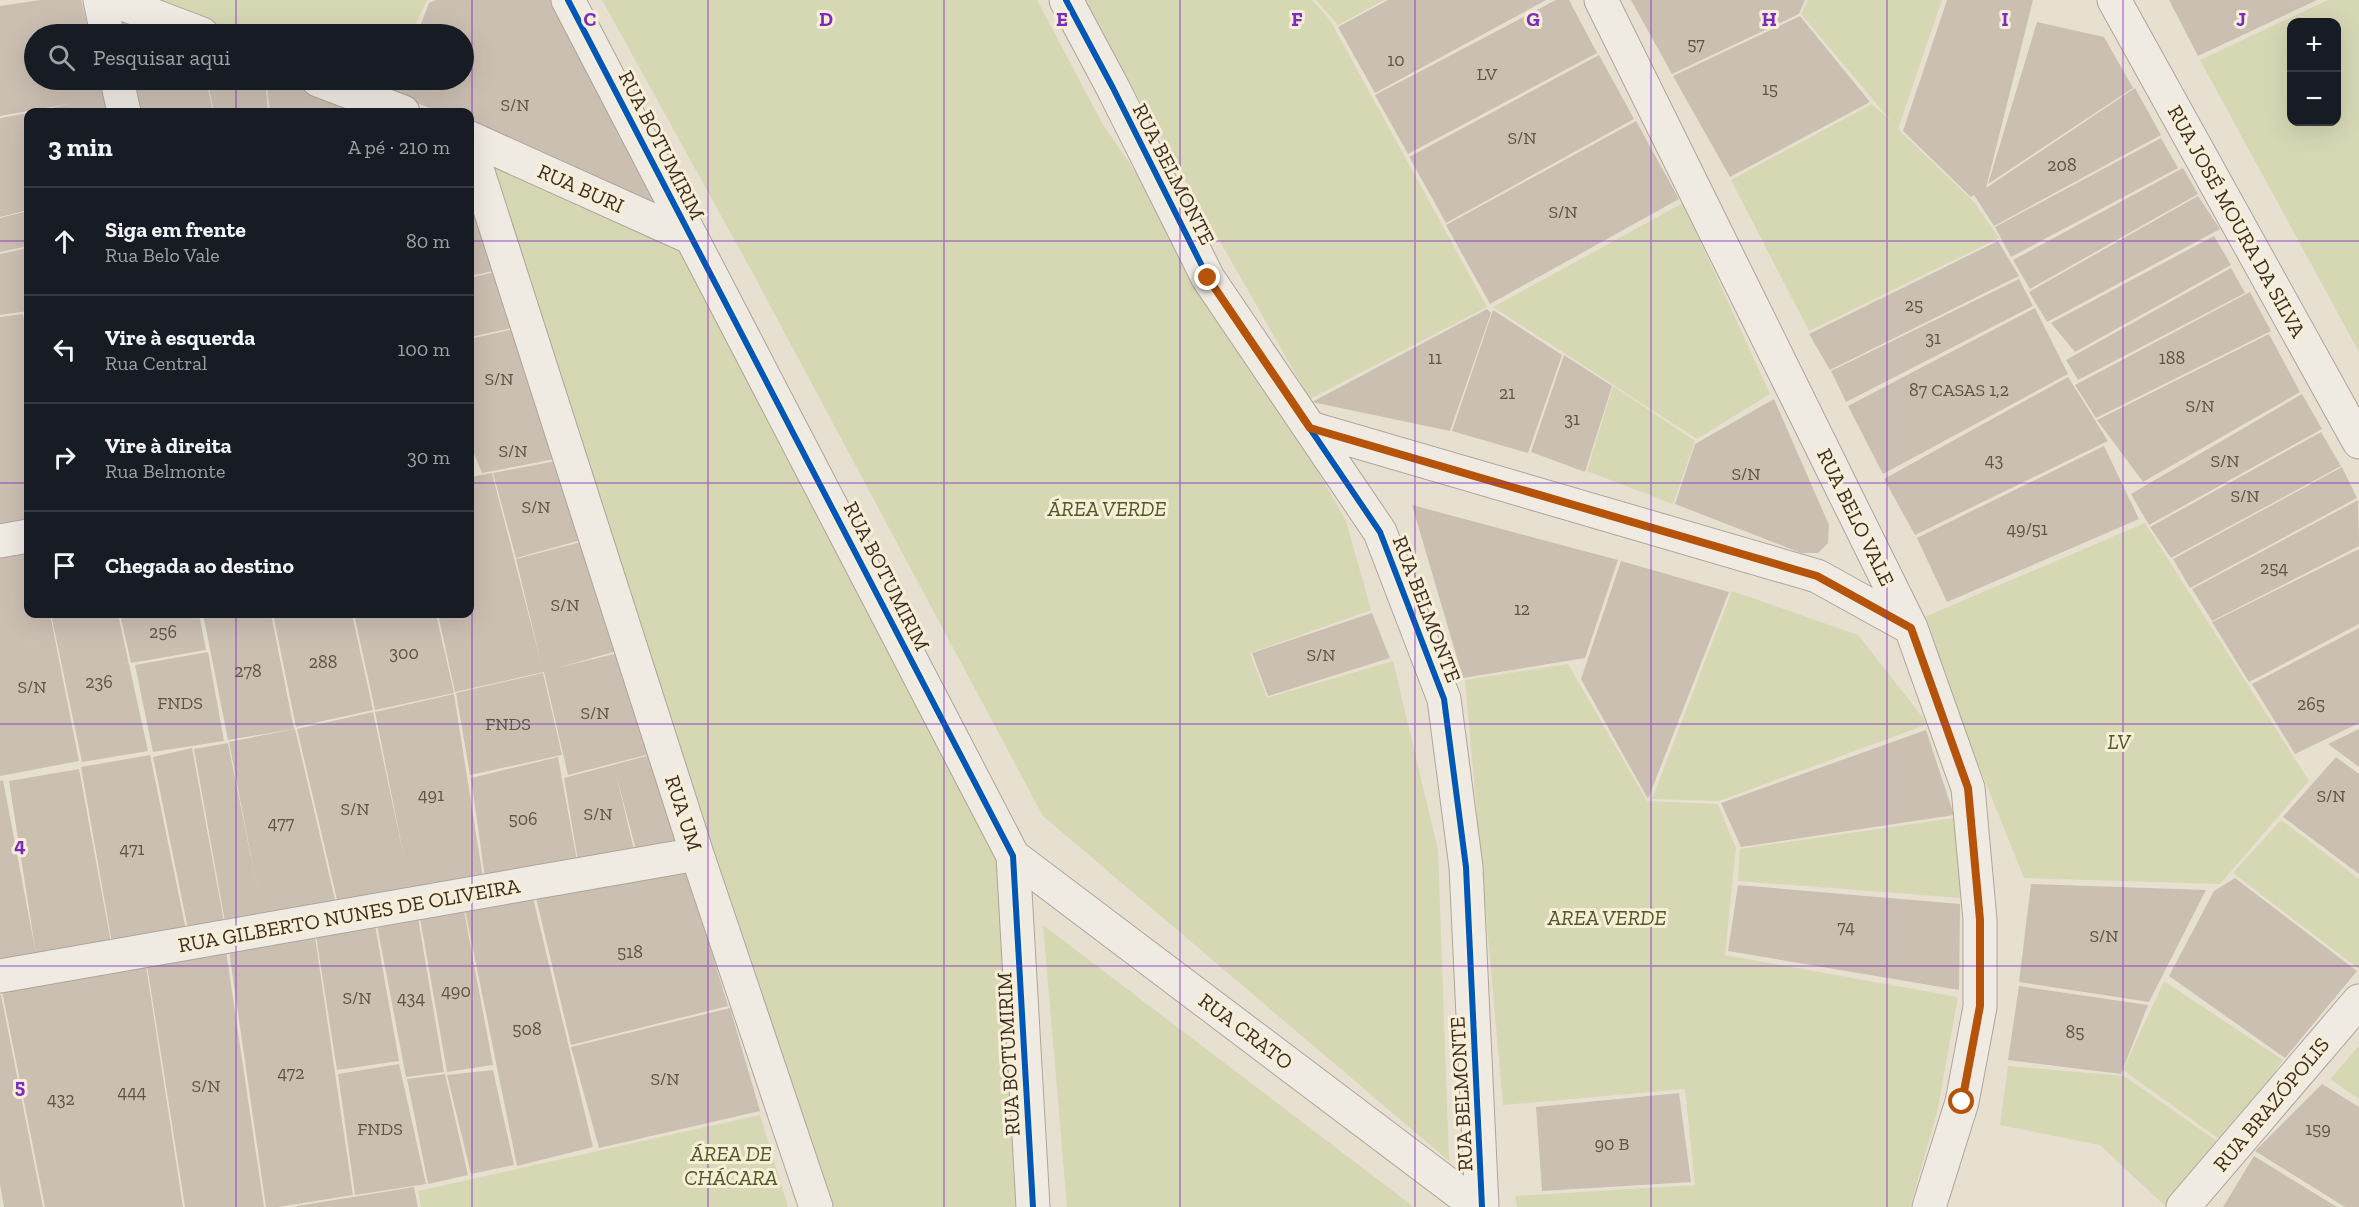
<!DOCTYPE html>
<html lang="pt">
<meta charset="utf-8">
<style>
body{margin:0;font-family:"Zilla Slab",serif;background:#20242c;color:#f1f3f6}
.controls{position:absolute;right:18px;top:18px;display:grid;overflow:hidden;border-radius:12px;box-shadow:0 6px 24px #0002}
.controls button{width:54px;height:54px;display:grid;place-items:center;padding:0;border:0;border-bottom:2px solid #363941;background:#171b24;color:#f1f3f6;font:30px sans-serif}
.stop{position:absolute;width:18px;height:18px;margin:-14px;border:4px solid #b45309;border-radius:50%;background:#fff}
.stop.end{background:#b45309;border-color:#fff;box-shadow:0 2px 6px #0008}
.list{margin:0;padding:0;list-style:none}
h2{display:flex;justify-content:space-between;align-items:center;height:78px;margin:0;padding:0 24px;font-size:26px}
h2 small{font-size:20px;font-weight:400;color:#9ea1a6}
.list li{display:grid;grid-template-columns:39px 1fr auto;gap:18px;align-items:center;box-sizing:border-box;height:108px;padding:0 24px;border-top:2px solid #363941}
.list b{display:block;font-size:22px;white-space:nowrap}
.list p{margin:0;font-size:20px;white-space:nowrap;color:#9ea1a6}
.list em{font-size:20px;font-style:normal;color:#9ea1a6}
.icon{flex:none;width:33px;height:33px;fill:none;stroke:currentColor;stroke-width:2;stroke-linecap:round;stroke-linejoin:round}
.map{position:relative;flex:none;width:2359px;height:1207px;overflow:hidden}
.search{position:absolute;background:#171b24;box-shadow:0 6px 24px #0002;left:24px;top:24px;width:450px;height:66px;display:flex;align-items:center;gap:15px;box-sizing:border-box;padding:0 21px;border-radius:33px;color:#9ea1a6;font-size:22px}
.panel{position:absolute;background:#171b24;box-shadow:0 6px 24px #0002;left:24px;top:108px;width:450px;height:510px;border-radius:12px}
.map>svg:first-child{display:block}
.green{fill:#d6d7b3;fill-rule:evenodd}
.building{fill:#cbbfb2}
.lines{fill:none;stroke-linecap:round;stroke-linejoin:round}
.minor-casing{stroke:#ada599;stroke-width:35}
.minor{stroke:#efebe3;stroke-width:33}
.cycleway-casing{stroke:#f7eed8;stroke-width:10}
.cycleway{stroke:#0057b8;stroke-width:6}
.route{stroke:#b45309;stroke-width:8}
.grid{fill:none;stroke:#7b2cbf;stroke-width:1.5;stroke-opacity:0.55}
.labels{text-anchor:middle;dominant-baseline:central;stroke-width:6;stroke-linejoin:round;paint-order:stroke}
.number-label{font-size:18px;fill:#605244}
.street-label{font-size:21px;fill:#3d2e20;stroke:#f7eed8}
.park-label{font-size:21px;font-style:italic;fill:#4d5a26;stroke:#f7eed8}
.grid-label{font-size:20px;text-anchor:middle;font-weight:bold;fill:#7b2cbf;stroke:#f7eed8;stroke-width:6;stroke-linejoin:round;paint-order:stroke}
</style>
<div class="map">
<svg width="2359" height="1207" viewBox="0 0 2359 1207">
<rect width="100%" height="100%" fill="#e7e0d1"/>
<path class="green" d="M150 0H427L411 34H239Z
M602 0H1037L1102 123 1208 278 1346 521 1371 610 1250 653 1267 698 1393 661 1438 850 1449 1161 1043 816 750 268Z
M1082 0H1312L1330 20 1487 307 1310 399Z
M1316 0H1384L1338 25Z
M1808 0H1942L1898 129 1974 202 1999 238 1809 331 1731 180 1872 104 1891 121 1801 14Z
M2328 0H2359V352L2200 60ZM2292 22H2336V122H2292Z
M491 164 682 249 999 861 1018 1207H814Z
M1683 203 1770 394 1697 439 1493 307Z
M1613 386 1695 441 1673 504 1587 471Z
M2145 523 2309 781 2220 884 2024 878 1920 619Z
M1732 591 1858 635 1928 724 1719 801 1652 799Z
M1568 664 1647 801 1718 804 1736 848 1725 955 1958 997 1937 1113 1910 1207H1517L1515 1196 1695 1185 1685 1089 1503 1105 1465 680Z
M1954 818 1962 898 1738 881 1740 849Z
M2281 820 2359 879V969L2233 873Z
M1043 925 1414 1207H1067Z
M2164 981 2283 1060 2226 1144 2123 1070Z
M2359 1046V1099L2330 1079Z
M2008 1066 2124 1076 2224 1146 2166 1207 2100 1145 2000 1125Z
M760 1115 788 1207H421L418 1191Z"/>
<path class="building" d="M40 0H81L90 34H34V80H101L109 112H35L68 104 0 116V6Z
M436 0H553L660 207 470 125V112H439L393 93 399 80H464V34H417L429 3Z
M1388 0H1546L1375 93 1338 27Z
M1556 0H1569L1597 53 1408 154 1375 95Z
M1631 0H1805L1799 14 1672 74Z
M1947 0H2033L1986 188 2135 88 2161 135 1994 226 1974 195 1971 197 1903 131Z
M2169 0H2317L2198 56Z
M1800 16 1870 102 1730 177 1673 76Z
M118 17 161 34H121Z
M2037 22 2104 37 2133 88 1988 184Z
M1599 55 1634 119 1446 223 1409 157Z
M131 80H206L213 112H138Z
M207 80H265L268 112H214Z
M266 80H280L365 112H270Z
M28 113V210L0 217V118Z
M1636 121 1679 199 1490 304 1446 225Z
M2161 138 2178 168 2011 257 1995 227Z
M2183 168 2198 194 2030 289 2013 260Z
M470 196 493 271 470 276Z
M2198 196 2220 229 2047 322 2029 292Z
M28 211V246L0 252V218Z
M2214 236 2231 265 2075 352 2051 323Z
M1998 241 2019 276 1830 370 1809 334Z
M28 248V311L0 315V254Z
M2231 268 2245 293 2078 380 2066 360Z
M495 272 512 328 470 337V278Z
M2019 279 2033 306 1846 402 1831 371Z
M2250 292 2271 331 2096 418 2075 385Z
M2035 308 2068 374 1883 474 1848 406Z
M1487 309 1491 313 1450 431 1312 402Z
M1493 310 1562 355 1528 453 1452 431Z
M23 314 28 346V521L0 526V317Z
M513 329 555 459 482 473 470 444V339Z
M2269 334 2300 392 2143 482 2097 420Z
M1564 355 1612 386 1585 472 1531 452Z
M2068 377 2108 441 1915 535 1884 479Z
M2302 394 2322 429 2149 525 2131 494Z
M1774 399 1829 525 1828 543 1818 553H1801L1675 504 1695 444Z
M2321 432 2341 466 2171 558 2150 527Z
M2104 446 2139 519 1947 602 1917 538Z
M556 461 581 540 516 558 493 473Z
M2342 467 2357 498 2190 588 2173 559Z
M492 473 542 667 516 559 581 542 617 651 557 668 618 653 650 754 568 775 544 672 455 692 438 614H470V477Z
M2358 500 2359 546 2212 621 2192 589Z
M1412 505 1618 560 1585 658 1463 678Z
M2359 549V624L2249 682 2212 622Z
M28 550V614H50L79 761 0 776V555Z
M1621 561 1729 592 1648 799 1581 679Z
M1372 613 1390 658 1268 696 1252 653Z
M51 614H118L148 751 82 762Z
M120 614H199L206 650 131 663Z
M203 614H271L294 729 228 740Z
M273 614H352L373 710 296 727Z
M354 614H436L454 693 375 710Z
M2359 628V723L2295 754 2252 684Z
M208 652 224 741 153 752 135 665Z
M543 673 562 755 470 775 456 693Z
M454 694 483 878 338 904 297 729 373 712 405 862 375 712Z
M295 729 336 904 225 922 194 749 228 743 258 892 229 742Z
M2359 729V767L2328 744Z
M1926 730 1954 815 1741 847 1721 803Z
M192 748 224 922 188 929 153 757Z
M150 755 186 930 112 943 81 767Z
M650 755 679 843 636 850 616 774 634 850 578 861 564 778Z
M558 757 577 861 485 878 471 778Z
M2336 757 2359 774V874L2283 817Z
M79 769 111 943 0 963V781L3 780 36 954 9 781Z
M687 870 728 1006 571 1045 536 898Z
M2235 878 2357 971 2285 1058 2169 976 2214 891Z
M2031 884 2206 890 2149 1002 2019 982Z
M1738 885 1960 904 1959 990 1728 951Z
M533 898 593 1147 517 1166 465 910Z
M464 911 493 1065 447 1072 420 918Z
M418 918 444 1072 406 1077 377 925Z
M375 925 399 1061 337 1070 316 936Z
M315 937 353 1195 278 1207H266L229 951Z
M226 951 264 1207H185L147 965Z
M146 966 183 1207H45L2 991Z
M2019 986 2148 1005 2121 1074 2008 1060Z
M0 995H1L43 1207H4L0 1184Z
M730 1008 760 1111 599 1148 571 1047Z
M399 1064 426 1184 355 1195 338 1074Z
M493 1070 514 1165 471 1174 447 1075Z
M445 1074 468 1175 428 1184 407 1079Z
M2322 1084 2359 1107V1207H2345L2255 1151Z
M1679 1093 1691 1182 1542 1191 1536 1107Z
M2254 1156 2337 1207H2223Z
M414 1187 418 1207H297V1206Z"/>
<g class="lines">
<defs>
<path id="minor" d="M100 0 107 34
M113 0 202 34
M568 0 1013 856 1033 1207
M1066 0 1113 88 1208 278 1380 532 1444 699 1466 867 1482 1207
M1601 0 1911 628 1968 788 1980 920V1007L1962 1102 1929 1207
M2114 0 2359 442
M117 80 124 112
M318 80 403 112
M470 138 692 238
M470 147 697 854 816 1207
M1310 428 1817 576 1911 628
M0 541 28 536
M1013 856 1478 1207
M0 976 697 854
M2183 1207 2359 1001"/>
</defs>
<use href="#minor" class="minor-casing"/>
<use href="#minor" class="minor"/>
<defs>
<path id="cycleway" d="M568 0 1013 856 1033 1207
M1066 0 1113 88 1208 278 1380 532 1444 699 1466 867 1482 1207"/>
</defs>
<use href="#cycleway" class="cycleway-casing"/>
<use href="#cycleway" class="cycleway"/>
</g>
<g class="lines">
<path class="route" d="M1208 278 1310 428 1817 576 1911 628 1968 788 1980 920V1006L1962 1102"/>
</g>
<path class="grid" d="M236 0V34M472 0V1207M708 0V1207M944 0V1207M1180 0V1207M1415 0V1207M1651 0V1207M1887 0V1207M2123 0V1207M236 80V112M0 241H28M470 241H2359M0 483H28M470 483H2359M236 614V1207M0 724H2359M0 966H2359"/>
<g class="labels">
<g class="number-label">
<text x="1696" y="44">57</text>
<text x="1396" y="60">10</text>
<text x="1487" y="74">LV</text>
<text x="1770" y="89">15</text>
<text x="515" y="105">S/N</text>
<text x="1522" y="138">S/N</text>
<text x="2062" y="165">208</text>
<text x="1563" y="212">S/N</text>
<text x="1914" y="305">25</text>
<text x="1933" y="338">31</text>
<text x="1435" y="358">11</text>
<text x="2172" y="358">188</text>
<text x="499" y="379">S/N</text>
<text x="1959" y="390">87 CASAS 1,2</text>
<text x="1507" y="393">21</text>
<text x="2200" y="406">S/N</text>
<text x="1572" y="419">31</text>
<text x="513" y="451">S/N</text>
<text x="1994" y="460">43</text>
<text x="2225" y="461">S/N</text>
<text x="1746" y="474">S/N</text>
<text x="2245" y="496">S/N</text>
<text x="536" y="507">S/N</text>
<text x="2027" y="529">49/51</text>
<text x="2274" y="568">254</text>
<text x="565" y="605">S/N</text>
<text x="1522" y="609">12</text>
<text x="163" y="632">256</text>
<text x="404" y="653">300</text>
<text x="1321" y="655">S/N</text>
<text x="323" y="662">288</text>
<text x="248" y="671">278</text>
<text x="99" y="682">236</text>
<text x="32" y="687">S/N</text>
<text x="180" y="703">FNDS</text>
<text x="2311" y="704">265</text>
<text x="595" y="713">S/N</text>
<text x="508" y="724">FNDS</text>
<text x="431" y="795">491</text>
<text x="2331" y="796">S/N</text>
<text x="355" y="809">S/N</text>
<text x="598" y="814">S/N</text>
<text x="523" y="819">506</text>
<text x="281" y="823">477</text>
<text x="132" y="849">471</text>
<text x="1846" y="927">74</text>
<text x="2104" y="936">S/N</text>
<text x="630" y="952">518</text>
<text x="456" y="991">490</text>
<text x="357" y="998">S/N</text>
<text x="411" y="998">434</text>
<text x="527" y="1029">508</text>
<text x="2075" y="1032">85</text>
<text x="291" y="1073">472</text>
<text x="665" y="1079">S/N</text>
<text x="206" y="1086">S/N</text>
<text x="132" y="1092">444</text>
<text x="61" y="1099">432</text>
<text x="380" y="1129">FNDS</text>
<text x="2318" y="1129">159</text>
<text x="1612" y="1144">90 B</text>
</g>
<g class="street-label">
<text transform="translate(662 145) rotate(63)">RUA BOTUMIRIM</text>
<text transform="translate(1174 174) rotate(63)">RUA BELMONTE</text>
<text transform="translate(581 188) rotate(24)">RUA BURI</text>
<text transform="translate(2237 221) rotate(61)">RUA JOSÉ MOURA DA SILVA</text>
<text transform="translate(1856 517) rotate(64)">RUA BELO VALE</text>
<text transform="translate(887 576) rotate(63)">RUA BOTUMIRIM</text>
<text transform="translate(1427 609) rotate(69)">RUA BELMONTE</text>
<text transform="translate(684 813) rotate(72)">RUA UM</text>
<text transform="translate(349 915) rotate(-10)">RUA GILBERTO NUNES DE OLIVEIRA</text>
<text transform="translate(1246 1031) rotate(37)">RUA CRATO</text>
<text transform="translate(1008 1054) rotate(-93)">RUA BOTUMIRIM</text>
<text transform="translate(1461 1094) rotate(-93)">RUA BELMONTE</text>
<text transform="translate(2271 1104) rotate(-50)">RUA BRAZÓPOLIS</text>
</g>
<g class="park-label">
<text x="1107" y="508">ÁREA VERDE</text>
<text x="2119" y="741">LV</text>
<text x="1607" y="917">AREA VERDE</text>
<text x="731" y="1153">ÁREA DE<tspan x="731" dy="24">CHÁCARA</tspan></text>
</g>
</g>
<g class="grid-label">
<text x="590" y="26">C</text>
<text x="826" y="26">D</text>
<text x="1062" y="26">E</text>
<text x="1297" y="26">F</text>
<text x="1533" y="26">G</text>
<text x="1769" y="26">H</text>
<text x="2005" y="26">I</text>
<text x="2241" y="26">J</text>
<text x="20" y="852">4</text>
<text x="20" y="1093">5</text>
</g>
</svg>
<div class="controls">
<button>+</button>
<button>−</button>
</div>
<div class="stop" style="left:1962px;top:1102px"></div>
<div class="stop end" style="left:1208px;top:278px"></div>
<div class="search"><svg class="icon" aria-label="search" viewBox="0 0 24 24"><circle cx="10" cy="10" r="6"/><path d="M15 15l6 6"/></svg>Pesquisar aqui</div>
<section class="panel">
<h2>3 min<small>A pé · 210 m</small></h2>
<ul class="list">
<li><svg class="icon" aria-label="ahead" viewBox="0 0 24 24"><path d="M12 20V5M6 11l6-6 6 6"/></svg><div><b>Siga em frente</b><p>Rua Belo Vale</p></div><em>80 m</em></li>
<li><svg class="icon" aria-label="left" viewBox="0 0 24 24"><path d="M17 20v-9H6M10 6l-5 5 5 5"/></svg><div><b>Vire à esquerda</b><p>Rua Central</p></div><em>100 m</em></li>
<li><svg class="icon" aria-label="right" viewBox="0 0 24 24"><path d="M7 20v-9h11M14 6l5 5-5 5"/></svg><div><b>Vire à direita</b><p>Rua Belmonte</p></div><em>30 m</em></li>
<li><svg class="icon" aria-label="arrive" viewBox="0 0 24 24"><path d="M6 21V4h12l-3 4 3 4H6"/></svg><div><b>Chegada ao destino</b></div></li>
</ul>
</section>
</div>
